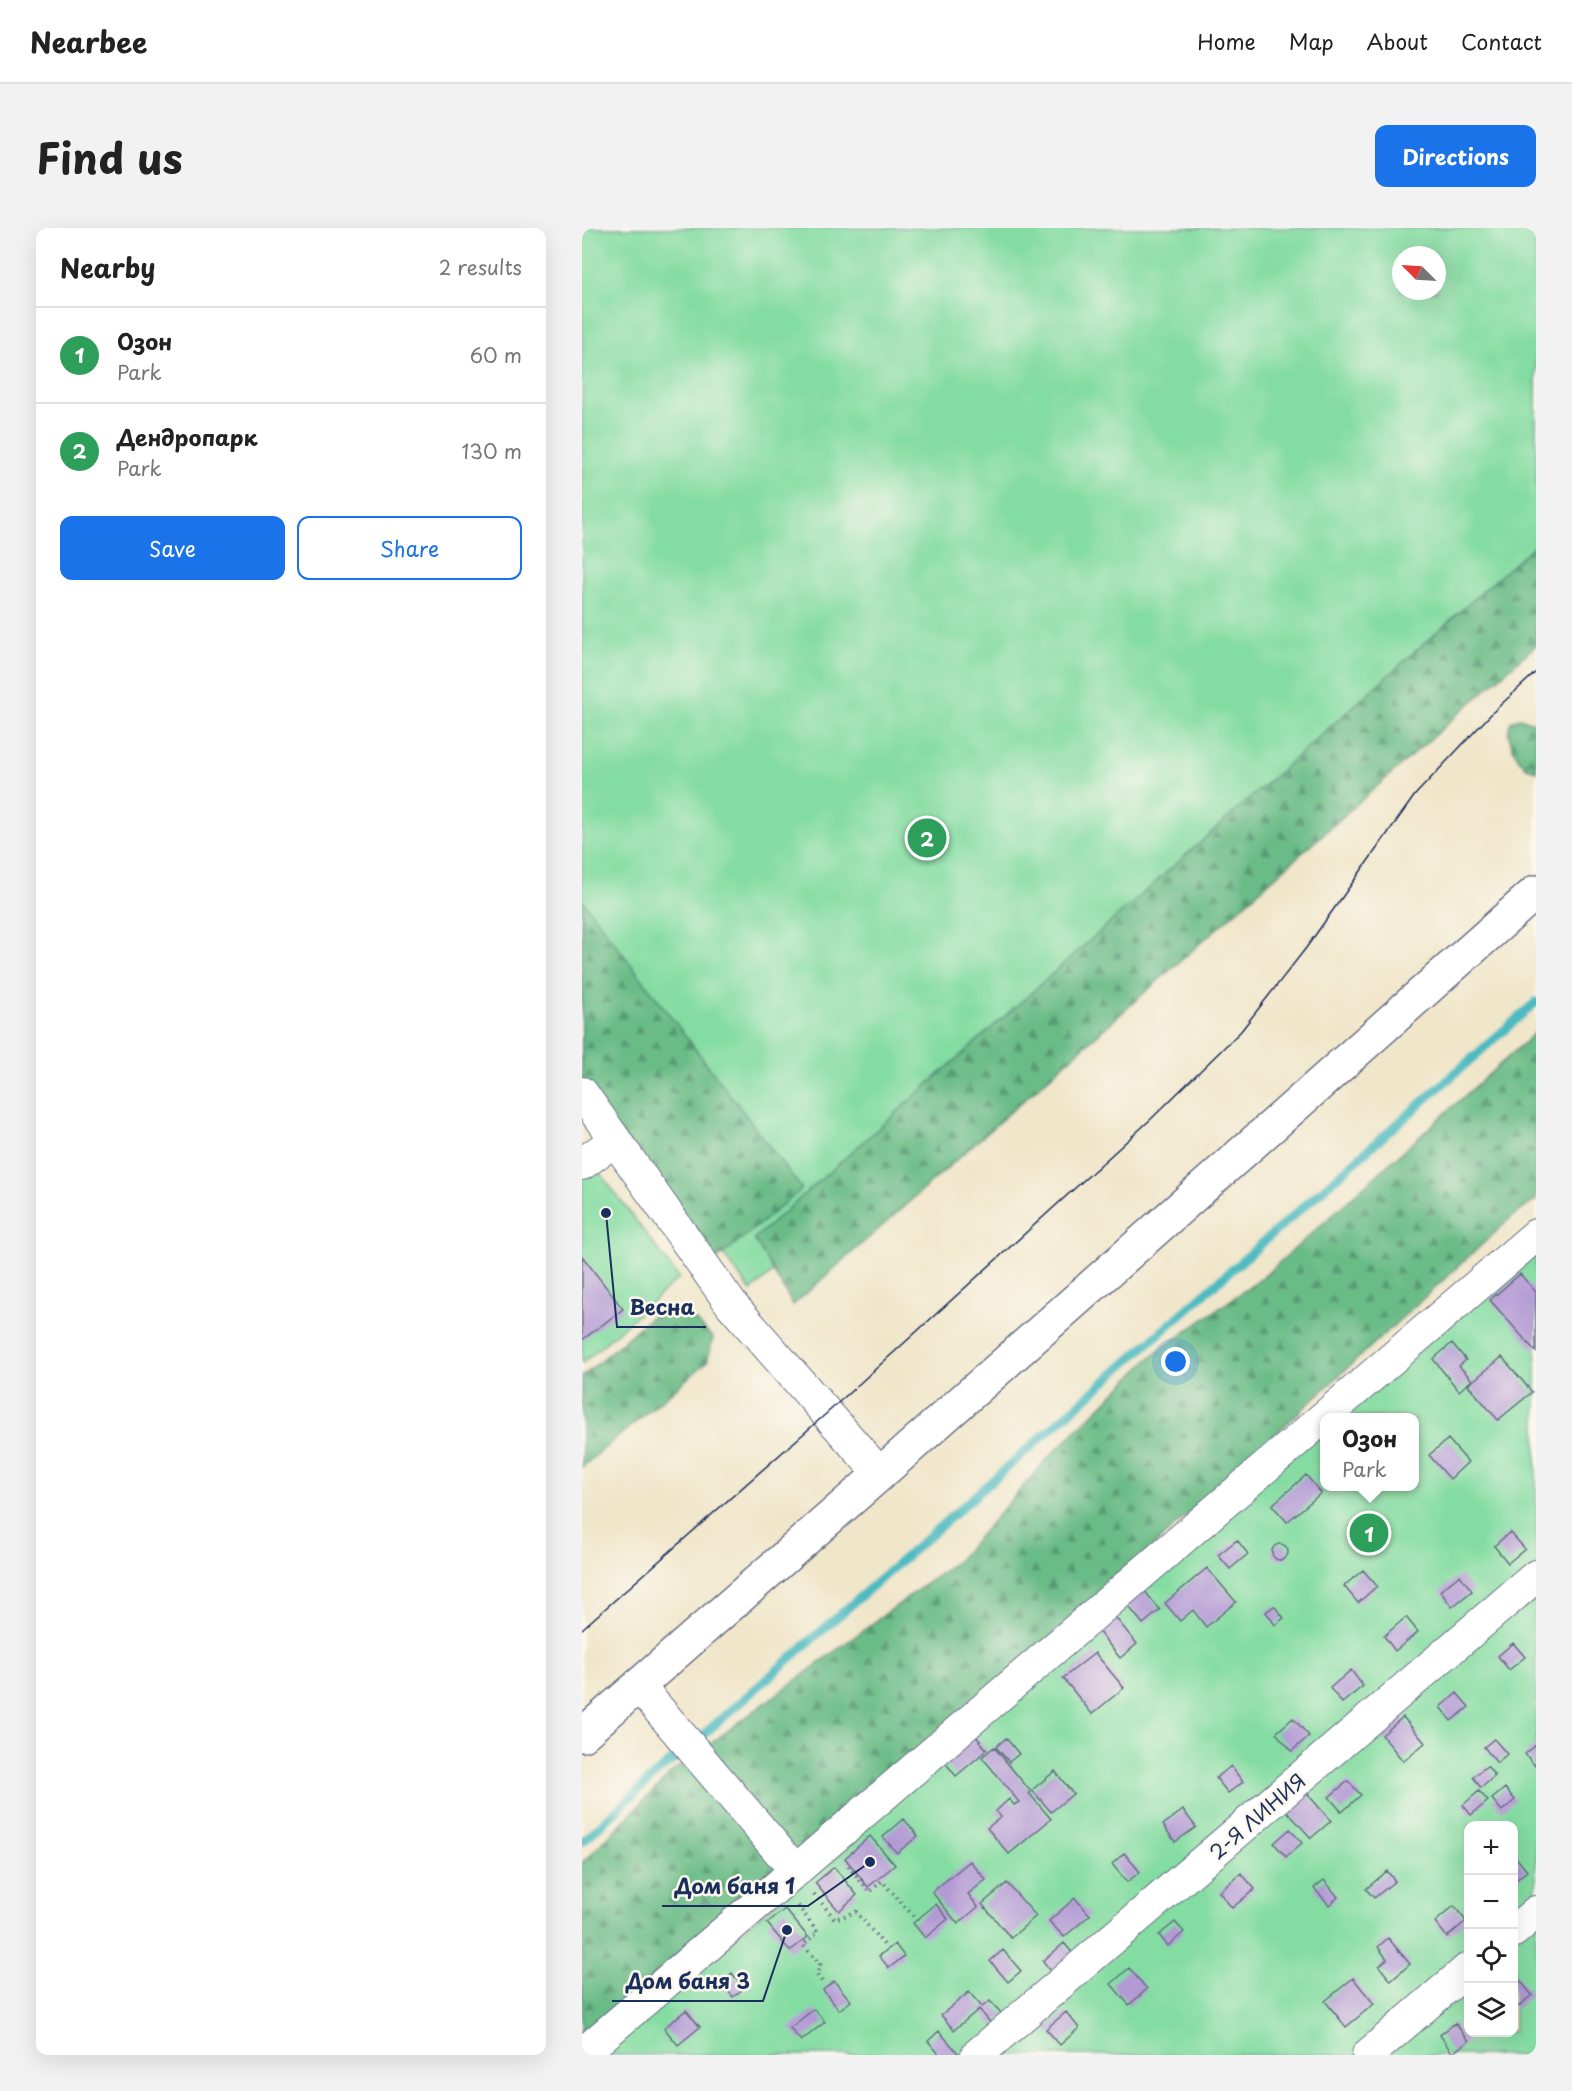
<!DOCTYPE html>
<meta charset="utf-8">
<style>
body{margin:0;font-family:"Playpen Sans",sans-serif;background:#f2f2f2;color:#222}
.controls{position:absolute;right:18px;bottom:18px;display:grid;overflow:hidden;border-radius:12px;box-shadow:0 6px 24px #0002}
.controls button{width:54px;height:54px;display:grid;place-items:center;padding:0;border:0;border-bottom:2px solid #e0e0e0;background:#fff;color:#222;font:30px sans-serif}
.compass{position:absolute;left:810px;top:18px;width:54px;height:54px;border-radius:50%;background:#fff;box-shadow:0 6px 24px #0002;rotate:294deg}
.you{position:absolute;left:594px;top:1134px;width:21px;height:21px;margin:-15px;border:4px solid #fff;border-radius:50%;background:#1a73e8;box-shadow:0 0 0 9px #1a73e833}
.badge{display:grid;place-items:center;width:39px;height:39px;border-radius:50%;background:#1a73e8;color:#fff;font-size:20px;font-weight:700}
.pin{position:absolute;translate:-50% -50%;border:3px solid #fff;box-shadow:0 2px 6px #0006}
.popup{position:absolute;left:738px;top:1185px;width:99px;height:78px;box-sizing:border-box;display:grid;place-content:center;border-radius:12px;background:#fff;filter:drop-shadow(0 2px 4px #0005);font-size:20px;white-space:nowrap;color:#767676}
.popup b{font-size:22px;color:#222}
.popup::after{content:'';position:absolute;left:50%;top:100%;margin-left:-12px;border:12px solid transparent;border-top-color:#fff}
.list{margin:0;padding:0;list-style:none}
h2{display:flex;justify-content:space-between;align-items:center;height:78px;margin:0;padding:0 24px;font-size:26px}
h2 small{font-size:20px;font-weight:400;color:#767676}
.list li{display:grid;grid-template-columns:39px 1fr auto;gap:18px;align-items:center;box-sizing:border-box;height:96px;padding:0 24px;border-top:2px solid #e0e0e0}
.list b{display:block;font-size:22px;white-space:nowrap}
.list p{margin:0;font-size:20px;white-space:nowrap;color:#767676}
.list em{font-size:20px;font-style:normal;color:#767676}
.actions{display:flex;gap:12px;padding:18px 24px}
.actions a{flex:1;padding:14px 0;border:2px solid #1a73e8;border-radius:12px;text-align:center;font-size:21px;color:#1a73e8}
.actions .main{background:#1a73e8;color:#fff}
.icon{flex:none;width:33px;height:33px;fill:none;stroke:currentColor;stroke-width:2;stroke-linecap:round;stroke-linejoin:round}
.map{position:relative;flex:none;width:954px;height:1827px;overflow:hidden;border-radius:12px}
header{display:flex;align-items:center;gap:36px;box-sizing:border-box;height:84px;padding:0 30px;background:#fff;border-bottom:2px solid #e0e0e0}
header strong{font-size:28px}
nav{display:flex;gap:33px;margin-inline-start:auto;font-size:21px}
.intro{display:flex;align-items:center;justify-content:space-between;box-sizing:border-box;height:144px;padding:0 36px}
h1{margin:0;font-size:42px}
.button{padding:15px 27px;border-radius:12px;background:#1a73e8;color:#fff;font-size:21px;font-weight:700}
main{display:flex;gap:36px;padding:0 36px}
aside{flex:1;background:#fff;border-radius:12px;box-shadow:0 6px 24px #0002}
.map>svg:first-child{display:block}
.green{fill:#83dca1;stroke:#4f8680;stroke-width:1.5;fill-rule:evenodd}
.forest{fill:url(#forest-firs);stroke:#427672;stroke-width:1.5}
.lines{fill:none;stroke-linecap:round;stroke-linejoin:round}
.stream{stroke:#4bbac1;stroke-width:9}
.building{fill:#b29ad4}
.minor-casing{stroke:#666f84;stroke-width:34}
.major-casing{stroke:#666f84;stroke-width:36}
.path{stroke:#666f84;stroke-width:4;stroke-dasharray:1.5 4.5;stroke-linecap:butt}
.minor{stroke:#fff;stroke-width:32}
.major{stroke:#fff;stroke-width:33}
.tram{stroke:#1b2f5e;stroke-width:1.5}
.labels{text-anchor:middle;dominant-baseline:central;stroke-width:5;stroke-linejoin:round;paint-order:stroke}
.street-label{font-size:20px;fill:#1b2f5e;stroke:#fbf7ec}
.leader{fill:none;stroke:#1b2f5e;stroke-width:2}
.callout-dot{fill:#1b2f5e;stroke:#fbf7ec;stroke-width:2}
.callout-label{font-size:21px;text-anchor:middle;font-weight:bold;fill:#1b2f5e;stroke:#fbf7ec;stroke-width:5;stroke-linejoin:round;paint-order:stroke}
</style>
<header>
<strong>Nearbee</strong>
<nav><a>Home</a><a>Map</a><a>About</a><a>Contact</a></nav>
</header>
<div class="intro"><h1>Find us</h1><a class="button">Directions</a></div>
<main>
<aside>
<h2>Nearby<small>2 results</small></h2>
<ul class="list">
<li><span class="badge" style="background:#2e9e5b">1</span><div><b>Озон</b><p>Park</p></div><em>60 m</em></li>
<li><span class="badge" style="background:#2e9e5b">2</span><div><b>Дендропарк</b><p>Park</p></div><em>130 m</em></li>
</ul>
<div class="actions"><a class="main">Save</a><a>Share</a></div>
</aside>
<div class="map">
<svg width="954" height="1827" viewBox="0 0 954 1827">
<defs>
<pattern id="forest-firs" width="22" height="20" patternUnits="userSpaceOnUse" patternTransform="scale(1.5)"><rect width="22" height="20" fill="#6abc87"/><path d="M5 1l3.5 6h-7zM16 11l3.5 6h-7z" fill="#569972"/></pattern>
</defs>
<rect width="100%" height="100%" fill="#fbf7ec"/>
<filter id="ink" filterUnits="userSpaceOnUse"><feTurbulence type="fractalNoise" baseFrequency=".0167" numOctaves="2"/><feDisplacementMap in="SourceGraphic" scale="12" xChannelSelector="R" yChannelSelector="G"/><feConvolveMatrix kernelMatrix="1 2 1 2 8 2 1 2 1" color-interpolation-filters="sRGB"/></filter>
<filter id="wash" filterUnits="userSpaceOnUse"><feTurbulence type="fractalNoise" baseFrequency=".008" numOctaves="4" result="noise"/><feDisplacementMap in="SourceGraphic" scale="24" xChannelSelector="R" yChannelSelector="G"/><feGaussianBlur stdDeviation="1.35" result="paint"/><feColorMatrix in="noise" values="0 0 0 0 0 0 0 0 0 0 0 0 0 0 0 0 0 1.4 0 .05"/><feComposite in="paint" operator="in"/></filter>
<g filter="url(#wash)">
<rect width="100%" height="100%" fill="#f0e6ca"/>
<path class="green" d="M0 0H954V380L169 1063 0 840ZM819 27H855V63H819Z
M0 921 97 1050 0 1135Z
M954 1017V1827H17L742 1200V1258H832V1190L755 1189ZM886 1598H932V1804H886Z"/>
<path class="forest" d="M954 316V417L211 1077 172 1011Z
M938 490 954 496V543C952 542 946 541 945 539 935 533 921 504 929 494 931 492 935 491 938 490Z
M0 672 220 961 133 1033 0 858Z
M954 804V972L931 988 510 1374 0 1810V1635L90 1544 376 1332 467 1229 572 1126 680 1050Z
M91 1084 114 1093 131 1110 125 1134 0 1239V1149L70 1088Z"/>
<g class="lines">
<path class="stream" d="M120 1508 954 774
M0 1614 77 1543 96 1528"/>
</g>
<g id="blocks">
<path class="building" d="M0 1028 41 1081 0 1112Z
M938 1046 954 1064V1124L908 1072Z
M870 1115 884 1132 877 1138 890 1152 877 1163 851 1131Z
M920 1129 950 1164 916 1192 886 1157Z
M866 1211 886 1234 868 1251 847 1227Z
M724 1247 739 1265 705 1294 690 1277Z
M928 1304 943 1321 926 1335 912 1318Z
M655 1312 666 1326 648 1341 636 1327Z
M690 1324a8 8 0 1 1 16 0a8 8 0 1 1-16 0Z
M625 1340 654 1374 624 1399 611 1382 598 1393 583 1375Z
M781 1342 795 1358 776 1375 762 1358Z
M878 1347 890 1363 870 1379 858 1363Z
M561 1361 578 1382 561 1396 544 1375Z
M692 1378 702 1390 693 1397 684 1384Z
M533 1389 555 1416 538 1430 516 1403Z
M824 1389 836 1404 813 1423 802 1408Z
M931 1415 943 1429 927 1442 916 1428Z
M513 1425 542 1460 510 1486 481 1450Z
M769 1442 781 1458 760 1475 748 1460Z
M875 1465 887 1479 869 1493 858 1479Z
M821 1489 843 1515 821 1533 800 1507Z
M711 1490 727 1508 710 1523 694 1505Z
M389 1502 405 1522 374 1548 358 1528Z
M424 1510 437 1526 427 1534 414 1519Z
M912 1511 925 1526 915 1535 902 1519Z
M954 1517V1539L943 1526Z
M412 1519 449 1564 447 1565 469 1591 427 1626 405 1600 419 1589 414 1583 427 1571 432 1577 437 1574 400 1529Z
M649 1538 661 1554 646 1565 634 1550Z
M905 1538 913 1548 899 1560 891 1549Z
M473 1543 491 1566 469 1584 450 1562Z
M766 1553 779 1567 760 1584 747 1569Z
M923 1560 933 1572 920 1583 910 1571Z
M723 1563 749 1593 729 1610 703 1581Z
M897 1563 906 1573 889 1587 881 1577Z
M601 1582 614 1599 593 1614 581 1597Z
M322 1591 336 1608 315 1625 301 1609Z
M708 1601 720 1615 704 1629 692 1615Z
M288 1608 313 1637 286 1659 263 1630Z
M542 1625 558 1644 545 1654 530 1636Z
M932 1627 945 1643 932 1654Z
M388 1633 404 1652 386 1666 396 1679 376 1696 350 1664Z
M252 1639 275 1667 257 1683 233 1655Z
M805 1643 813 1653 792 1670 784 1661Z
M659 1645 673 1661 650 1680 637 1664Z
M742 1652 756 1669 747 1677 732 1660Z
M425 1655 454 1688 429 1710 400 1676Z
M493 1670 508 1687 482 1709 467 1693Z
M354 1676 366 1691 343 1710 331 1695Z
M872 1678 884 1693 865 1709 853 1694Z
M203 1681 226 1709 208 1723 185 1695Z
M593 1694 602 1704 586 1718 577 1707Z
M806 1710 828 1736 809 1753 797 1738 805 1731 796 1719Z
M482 1715 493 1728 471 1746 461 1733Z
M313 1716 322 1728 307 1740 297 1728Z
M421 1722 439 1743 426 1754 408 1733Z
M547 1740 565 1761 547 1777 529 1756Z
M150 1745 162 1760 151 1769 139 1754Z
M932 1745 950 1767 932 1782Z
M771 1750 792 1776 764 1799 743 1773Z
M252 1753 269 1773 257 1782 241 1762Z
M387 1764 400 1779 408 1773 422 1788 411 1798 397 1781 372 1802 359 1787Z
M232 1781 243 1794 219 1813 208 1800Z
M104 1782 118 1799 96 1817 82 1800Z
M484 1784 497 1800 478 1817 464 1801Z
M873 1795 887 1813 870 1825 858 1807Z
M357 1803 376 1825 374 1827H358L346 1813Z"/>
</g>
</g>
<g filter="url(#ink)">
<use href="#blocks" fill-opacity="0" stroke="#666f84" stroke-width="1.5"/>
<g class="lines">
<defs>
<path id="minor" d="M0 865 149 1076 298 1246
M0 936 33 912
M56 1457 214 1643
M932 1703 954 1684
M0 1826 954 1007
M395 1827 954 1348
M786 1827 886 1741"/>
<path id="major" d="M0 1507 298 1246 954 664"/>
</defs>
<use href="#minor" class="minor-casing"/>
<use href="#major" class="major-casing"/>
<path class="path" d="M266 1638 288 1664 300 1653 332 1689
M232 1666 253 1691 274 1684 303 1718
M216 1678 236 1704 221 1717 238 1736 235 1747 241 1755"/>
<use href="#minor" class="minor"/>
<use href="#major" class="major"/>
<path class="tram" d="M0 1401 245 1185 568 892 659 803 724 720 833 567 911 484 954 444"/>
</g>
</g>
<g class="labels">
<g class="street-label">
<text transform="translate(675 1588) rotate(-41)">2-Я ЛИНИЯ</text>
</g>
</g>
<path class="leader" d="M24 985L35 1099H124M288 1634L226 1678H80M205 1702L181 1773H30"/>
<g class="callout-dot">
<circle cx="24" cy="985" r="6"/>
<circle cx="288" cy="1634" r="6"/>
<circle cx="205" cy="1702" r="6"/>
</g>
<g class="callout-label">
<text x="80" y="1087">Весна</text>
<text x="153" y="1666">Дом баня 1</text>
<text x="106" y="1761">Дом баня 3</text>
</g>
</svg>
<div class="controls">
<button>+</button>
<button>−</button>
<button><svg class="icon" aria-label="locate" viewBox="0 0 24 24"><circle cx="12" cy="12" r="6"/><path d="M12 2v4M12 18v4M2 12h4M18 12h4"/></svg></button>
<button><svg class="icon" aria-label="layers" viewBox="0 0 24 24"><path d="M12 4l9 5-9 5-9-5zM3 14l9 5 9-5"/></svg></button>
</div>
<svg class="compass" viewBox="-18 -18 36 36"><path d="M0-13l5 13h-10z" fill="#e53935"/><path d="M0 13l5-13h-10z" fill="#767676"/></svg>
<div class="you"></div>
<div class="pin badge" style="left:787px;top:1305px;background:#2e9e5b">1</div>
<div class="popup"><b>Озон</b>Park</div>
<div class="pin badge" style="left:345px;top:610px;background:#2e9e5b">2</div>
</div>
</main>
